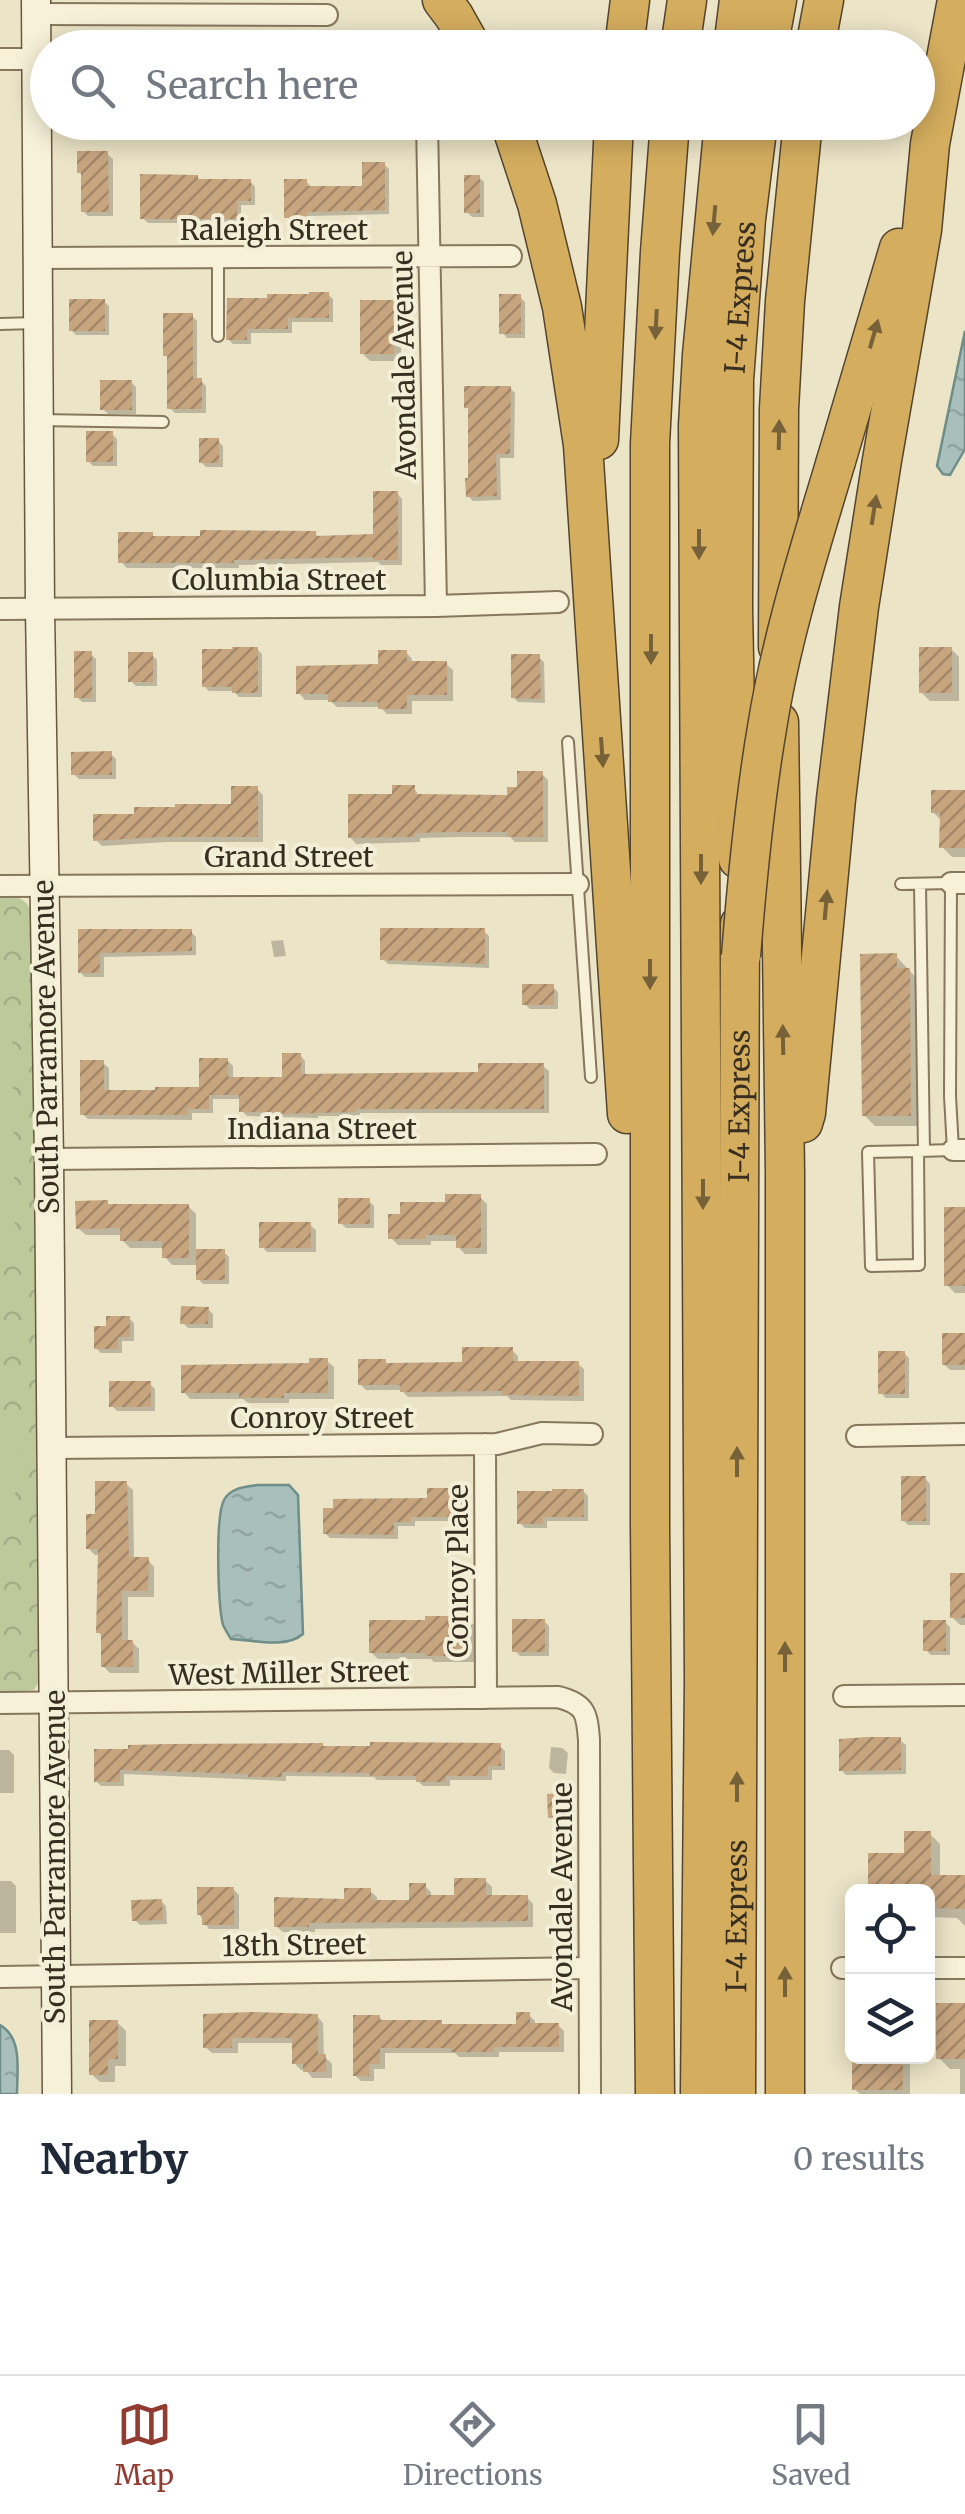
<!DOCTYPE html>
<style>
body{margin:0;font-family:Merriweather,serif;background:#f2f2f3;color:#1f2937}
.controls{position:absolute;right:30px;bottom:30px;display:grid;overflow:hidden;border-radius:15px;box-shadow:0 5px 25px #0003}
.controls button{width:90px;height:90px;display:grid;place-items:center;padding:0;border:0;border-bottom:2px solid #e0e1e3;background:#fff;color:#1f2937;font:50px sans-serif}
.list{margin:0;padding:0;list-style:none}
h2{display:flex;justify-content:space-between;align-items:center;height:130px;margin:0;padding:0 40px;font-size:42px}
h2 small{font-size:32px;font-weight:400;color:#747a83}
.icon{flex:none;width:55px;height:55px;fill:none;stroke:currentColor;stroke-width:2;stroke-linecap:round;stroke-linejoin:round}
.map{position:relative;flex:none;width:965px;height:2094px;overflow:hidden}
.search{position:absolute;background:#fff;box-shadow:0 5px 25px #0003;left:30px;right:30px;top:30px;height:110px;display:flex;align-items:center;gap:25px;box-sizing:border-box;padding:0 35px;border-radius:55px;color:#747a83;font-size:38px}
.sheet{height:280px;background:#fff}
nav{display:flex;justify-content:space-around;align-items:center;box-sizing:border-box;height:140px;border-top:2px solid #e0e1e3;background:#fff;font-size:28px;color:#747a83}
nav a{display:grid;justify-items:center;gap:5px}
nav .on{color:#913b31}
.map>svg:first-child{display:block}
.park{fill:url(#park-crowns)}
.garden{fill:#bec99b}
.water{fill:url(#water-ripples);stroke:#6f8d89;stroke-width:2.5}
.shadow{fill:#0003}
.building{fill:url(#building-hatch)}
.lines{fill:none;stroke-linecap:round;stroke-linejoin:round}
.lane-casing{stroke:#86775d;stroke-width:14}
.street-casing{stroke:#86775d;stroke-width:24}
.secondary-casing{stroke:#685840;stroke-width:31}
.highway-casing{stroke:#544531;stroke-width:41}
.lane{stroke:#f7f1d9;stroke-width:10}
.street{stroke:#f7f1d9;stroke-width:20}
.secondary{stroke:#f7f1d9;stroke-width:28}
.highway{stroke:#d4ad5e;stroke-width:38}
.highway-bridge-casing{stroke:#544531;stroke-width:41;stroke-linecap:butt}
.highway-bridge{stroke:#d4ad5e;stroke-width:38}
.oneway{fill:#766139}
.labels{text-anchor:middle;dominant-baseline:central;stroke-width:8;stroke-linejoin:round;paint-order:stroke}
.street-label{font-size:28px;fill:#372e20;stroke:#f3eed6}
</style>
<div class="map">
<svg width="965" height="2094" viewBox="0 0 965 2094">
<defs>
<pattern id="park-crowns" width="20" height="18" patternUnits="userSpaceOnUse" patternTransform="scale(2.5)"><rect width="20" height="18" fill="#bec99b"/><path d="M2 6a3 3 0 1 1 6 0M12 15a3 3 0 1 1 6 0" fill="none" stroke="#a4ad85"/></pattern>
<pattern id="water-ripples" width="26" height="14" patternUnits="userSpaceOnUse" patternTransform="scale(2.5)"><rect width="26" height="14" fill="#a8bfbb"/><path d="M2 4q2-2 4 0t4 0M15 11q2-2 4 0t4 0" fill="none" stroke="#91a4a0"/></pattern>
<pattern id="building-hatch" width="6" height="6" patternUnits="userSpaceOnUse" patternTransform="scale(2.5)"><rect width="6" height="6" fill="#c7a57f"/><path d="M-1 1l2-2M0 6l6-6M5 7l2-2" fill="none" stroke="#a28768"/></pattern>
</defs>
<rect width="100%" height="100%" fill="#ebe4c7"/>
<path class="park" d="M0 895C19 895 26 899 34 916L40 1680 34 1690 0 1693Z"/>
<path class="garden" d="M0 1027H12L15 1247H0Z
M0 1424 22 1426C22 1465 16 1505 0 1541Z"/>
<path class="water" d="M965 331V449L950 475 943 474 937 466Z
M258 1485H289L298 1495 303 1634C286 1649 252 1640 231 1639 229 1636 224 1627 223 1625 218 1605 215 1517 224 1500 231 1487 246 1487 258 1485Z
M0 2025C23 2038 17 2071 17 2094H0Z"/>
<path class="shadow" d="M377 122H397V132H382L377 127Z
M107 154 113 159V216H88L83 211V176L79 172Z
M384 164 389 169V214L311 216V222H292L287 217 306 181 311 187 364 188Z
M197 177 201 181H250L255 187V205H241V223H148L143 218Z
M479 177 484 182V217H472L467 212Z
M328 294 333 299V322H292V333H251V344H233L228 339 229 301Z
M520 297 525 302V338H507L502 332Z
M104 301 109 306V335H76L71 330Z
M393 302 401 310V361H370L362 353Z
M192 316 197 321V381H201L206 386V413H175L170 408V359L166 355Z
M131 382 136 387V414H108L103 409Z
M510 388 515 393 514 458H500L501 500 473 501 468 496 471 411 467 407Z
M112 434 117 439V466H93L88 461Z
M218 441 223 446V467H206L201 462Z
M397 493 402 499V565H381L378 562 239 565V568H127L121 562 152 535 156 539 315 533 319 538 376 536Z
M257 649 262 654V697H239L233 691H209L204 686Z
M951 649 959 657V701H930L921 692Z
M406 652 412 659V664H446L453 670V701H412V714H387L380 707H337L329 700H305L299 693 381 667Z
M91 654 96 659V702H82L77 697Z
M152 655 157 660V686H136L131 681Z
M538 657 544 662 545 703 518 702 513 697Z
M111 754 116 759V779H79L74 774Z
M542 774 548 780V842H515L510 837H460L420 838V842L356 844 350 837 394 797 414 788 420 797 509 798Z
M257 789 263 795V842H167L102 846 96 840 137 817 233 806Z
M965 792V857H952L942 847V821L933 812Z
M484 931 489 936V968L388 964 383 959Z
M80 932H191L196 937V955L104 957V977H85L80 972Z
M283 940 286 956 274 957 271 941Z
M896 956 920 982 921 1126H875L864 1115Z
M553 987 558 992V1009H530L525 1004Z
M300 1055 305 1061V1076L480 1074 543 1066 549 1071V1113H360V1116H318V1118L247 1116 242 1111V1099H213V1113H192V1120L88 1119 82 1114 103 1063 109 1068V1093L201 1089 227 1060 233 1066V1080H284Z
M480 1197 487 1204V1254H465L458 1247V1241H431V1245H398L391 1238 447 1205Z
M369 1201 374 1206V1228H346L341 1223Z
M107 1203 111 1206H188L196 1214V1252H224L229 1257V1284H203L198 1279V1265H172L165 1257V1248H130L122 1240V1235H86L78 1228Z
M965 1210V1293H955L947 1285Z
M310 1225 316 1230V1252H267L262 1247Z
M208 1309 213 1314V1328H188L183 1323Z
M129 1318 134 1323V1341H122V1353H101L96 1348 108 1329Z
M965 1335V1370H950L944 1364Z
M512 1350 518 1356V1364H578L584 1369V1401L511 1400 507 1396 408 1397 401 1390H366L360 1384 385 1362 388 1365 465 1364Z
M904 1353 909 1358V1398H886L881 1393Z
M327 1361 334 1367V1399H289V1403H248L243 1399H190L184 1392Z
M150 1384 155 1389V1411H117L112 1406Z
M925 1478 930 1484V1525H908L903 1520Z
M126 1484 133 1490 134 1560H148L154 1567V1597H128V1642H132L139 1649V1673H110L103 1666V1637L98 1632 100 1555H95L88 1548 98 1517Z
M459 1490 465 1495V1521H415V1526H398V1539L330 1538 325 1533Z
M583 1491 588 1496V1521H547V1528H525L520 1523Z
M965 1575V1625H960L952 1617Z
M467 1619 474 1625V1662H434L431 1659H378L371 1652Z
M544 1621 549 1626V1656H520L515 1651Z
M945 1622 950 1627V1655H931L926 1650Z
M900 1740 906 1745V1774L846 1775 841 1770Z
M500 1746 505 1751V1770H492V1780H450V1786H423L417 1780H377L374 1777 286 1776V1781L124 1774V1786H101L96 1781V1751Z
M551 1747 562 1748 568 1753 566 1774 554 1773 549 1768Z
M0 1750H9L14 1755V1793H0Z
M568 1795 573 1800 575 1820 556 1822 551 1816Z
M930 1834 940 1844V1878H965V1926L957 1918 928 1917V1892L907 1855Z
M485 1880 492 1887V1897H527L533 1904V1927L315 1929V1932H283L276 1926 347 1902 370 1891 377 1897V1902H412L424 1885 431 1892V1898H456Z
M0 1881H11L16 1886V1933H0Z
M233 1889 239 1895V1929H209L199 1914Z
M161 1901 166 1906 167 1924 140 1925 135 1920Z
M965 2006V2094H960V2069H950L939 2058Z
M529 2015 535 2021V2025H558L564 2031V2052H499V2057H459L455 2053H385V2069H374V2081H361L355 2075 379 2017 385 2023 444 2027H518Z
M205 2016H317L323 2023 324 2056 332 2064V2078H312L306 2070H301L294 2063V2043H238V2053H212L205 2047Z
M117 2022 126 2031V2066H115V2082H100L91 2074Z
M854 2056H910V2094H860L854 2089Z"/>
<path class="building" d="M77 151H108L109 212H81V173H77Z
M362 162H385V210L307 212V218H284V179H307V186H362Z
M140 174 198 175V179H251V201H237V219H140Z
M464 175H480V213H464Z
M309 292H329V318H288V329H247V340H226L227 298H267V294H309Z
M499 294H521V334H499Z
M69 299H105V331H69Z
M360 300H394V354H360Z
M163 313H193V378H202V409H167V356H163Z
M100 380H132V410H100Z
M464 386H511L510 454H496L497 496 466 497 465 478H468V408H464Z
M86 431H113V462H86Z
M199 438H219V463H199Z
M373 491H398V560H373V557L234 560V563H118V532H153V536H200V530L316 531V536L373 534Z
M232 647H258V693H232V687H202V649H232Z
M919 647H952V693H919Z
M378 650H407V661H447V695H407V709H378V702H328V694H296V666L378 664Z
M74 651H92V698H74Z
M128 652H153V682H128Z
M511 654H540L541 699 511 698Z
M112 751V775H71V752Z
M517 771H543V837H507V832H453L415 833V837L348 838V794H392V785H415V794L507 795V787H517Z
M231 786H258V837H160L93 841V814H134V807H175V804H231Z
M931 790H965V848H939L940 813H931Z
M380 928H485V964L380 960Z
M78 929H192V951L100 953V973H78Z
M897 953V968H910L911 1116H862L860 954Z
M522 984H554V1005H522Z
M282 1053H301V1074L478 1072V1063H544V1109H356V1112L282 1114V1112H239V1095H209V1109H188V1115H80V1060H104V1090H155V1087H199V1058H228V1077H282Z
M445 1194H481V1248H456V1235H425V1239H388V1214H400V1202H445Z
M338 1198H370V1224H338Z
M108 1200V1204H189V1258H162V1241H120V1228L76 1229 75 1201Z
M944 1207H965V1286H944Z
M259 1222H311V1248H259Z
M196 1249H225V1280H196Z
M181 1306 209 1307 208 1324H180Z
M106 1316H130V1337H118V1349H94V1326H106Z
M942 1333H965V1365H942Z
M462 1347H513V1361H579V1396L502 1395V1391L400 1392V1385H358V1359H386V1363L462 1362Z
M878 1351H905V1394H878Z
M309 1358H328V1393H284V1398H239V1393H181V1365L309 1363Z
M109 1381H151V1407H109Z
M901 1476H926V1521H901Z
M95 1481H127L129 1557H149L148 1591H122V1640H133V1667H101V1633H96L98 1549H86V1514H95Z
M427 1488H460V1517H411V1522H394V1535L323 1534V1508H333V1499L427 1498Z
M552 1489H584V1517H543V1524H517V1491H552Z
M950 1573H965V1618H950Z
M425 1616H468V1656H425V1653H369V1620H425Z
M512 1619H545V1652H512Z
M923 1620H946V1651H923Z
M868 1737H901V1770L839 1771V1739Z
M370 1742 501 1743V1766H488V1776H446V1782H416V1776H370V1773L282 1772V1777H248V1774L120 1770V1782H94V1749H128V1745L168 1744 323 1743V1746H370Z
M569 1792 571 1816 548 1818 547 1794Z
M904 1831H931V1875H965V1909L928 1908V1892H868V1853H904Z
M454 1878H486V1895H528V1921L309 1923V1927H274V1897L344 1899V1888H371V1900H409V1883H426V1895H454Z
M197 1887H234V1925H202V1915H197Z
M162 1899 163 1920 132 1921 131 1900Z
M936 2003H965V2059H936Z
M251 2012 318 2014V2054H326V2072H303V2064H292V2038H232V2048H203V2014Z
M516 2012H530V2023H559V2047H494V2052H451V2048H380V2064H369V2076H353V2015H380V2020H442V2024H516Z
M89 2020H118V2059H108V2075H89Z
M852 2056H903V2090H852Z"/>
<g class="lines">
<defs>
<path id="lane" d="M218 257V336
M0 324 36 323
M39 420 163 422
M568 742 591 1077
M901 884 951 883 950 1096 953 1150 918 1151 868 1152 871 1266 919 1265 918 1151
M920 884 924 1151"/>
<path id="street" d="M36 14 327 15
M0 59H36
M427 122 436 606
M36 258 511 256
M0 609 436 606 558 602
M951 883H965
M0 886 578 884
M953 1150H965
M49 1159 596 1154
M857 1436 965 1434
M485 1444 486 1698
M52 1448 497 1444 542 1433 592 1434
M844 1696 965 1695
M0 1703 558 1697C586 1704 587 1714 589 1740L590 2094
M842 1968H852
M928 1968H965
M0 1977 589 1968"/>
<path id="secondary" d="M36 0 40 609 49 1159 57 2094"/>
<g id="highway">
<path d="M442 0 454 16 472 48"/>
<path d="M624 48 630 0"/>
<path d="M680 48 687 0"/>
<path d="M733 48 739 0"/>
<path d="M768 48 777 0"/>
<path d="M815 48 824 0"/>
<path d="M510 122 537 204 562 307 583 445 627 1114"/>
<path d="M599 440 614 122"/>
<path d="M836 461 899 248"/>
<path d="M778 647 779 409 785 301 803 122"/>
<path d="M779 722 785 1173V2094"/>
<path id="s1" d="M738 859 733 609 734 380 746 219 758 122"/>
<path d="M803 1123 806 1113 836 799 859 607 882 460 922 230 930 144 957 0"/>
<path d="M655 2094 650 1526V444L660 252 670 122"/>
<path d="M700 2094 704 1680 698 425 702 355 724 122"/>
<path id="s2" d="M736 2094 740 924"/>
</g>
</defs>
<use href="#lane" class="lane-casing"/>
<use href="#street" class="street-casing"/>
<use href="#secondary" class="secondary-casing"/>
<use href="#highway" class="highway-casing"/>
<use href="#lane" class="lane"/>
<use href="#street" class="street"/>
<use href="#secondary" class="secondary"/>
<use href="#highway" class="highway"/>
<defs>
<path id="highway-bridge" d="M741 956C747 880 754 804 767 728 781 638 810 548 836 461"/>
</defs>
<use href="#highway-bridge" class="highway-bridge-casing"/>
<use href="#highway-bridge" class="highway-bridge"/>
</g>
<defs><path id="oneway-solid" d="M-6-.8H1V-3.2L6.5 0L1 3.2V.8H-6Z" transform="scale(2.5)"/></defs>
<g class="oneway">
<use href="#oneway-solid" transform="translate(714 220) rotate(95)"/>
<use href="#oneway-solid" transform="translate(656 324) rotate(93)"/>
<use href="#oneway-solid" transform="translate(874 334) rotate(-74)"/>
<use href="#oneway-solid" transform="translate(779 435) rotate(-89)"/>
<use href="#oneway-solid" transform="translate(874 510) rotate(-81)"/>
<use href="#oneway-solid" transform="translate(699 544) rotate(90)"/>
<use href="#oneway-solid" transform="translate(651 649) rotate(90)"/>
<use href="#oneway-solid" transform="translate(602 752) rotate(86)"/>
<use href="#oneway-solid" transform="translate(701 869) rotate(90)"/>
<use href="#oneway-solid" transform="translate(826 905) rotate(-85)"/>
<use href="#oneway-solid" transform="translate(650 974) rotate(90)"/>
<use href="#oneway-solid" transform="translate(783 1040) rotate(-91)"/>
<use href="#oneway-solid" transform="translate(703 1194) rotate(90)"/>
<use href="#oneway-solid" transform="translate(737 1462) rotate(-90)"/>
<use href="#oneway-solid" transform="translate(785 1657) rotate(-90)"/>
<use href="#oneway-solid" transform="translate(737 1787) rotate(-90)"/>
<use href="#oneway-solid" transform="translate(785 1982) rotate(-90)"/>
</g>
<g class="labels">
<g class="street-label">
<text x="274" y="230">Raleigh Street</text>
<text stroke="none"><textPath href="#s1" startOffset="562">I-4 Express</textPath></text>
<text transform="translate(404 365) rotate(-91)">Avondale Avenue</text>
<text x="279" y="580">Columbia Street</text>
<text x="289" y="857">Grand Street</text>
<text transform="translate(46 1047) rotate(-91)">South Parramore Avenue</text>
<text stroke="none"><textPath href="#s2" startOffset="988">I-4 Express</textPath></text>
<text x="322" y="1129">Indiana Street</text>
<text x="322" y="1418">Conroy Street</text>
<text transform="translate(458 1571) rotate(-90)">Conroy Place</text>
<text transform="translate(289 1673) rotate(-1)">West Miller Street</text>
<text transform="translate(55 1857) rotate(-90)">South Parramore Avenue</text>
<text transform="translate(562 1897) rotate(-90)">Avondale Avenue</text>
<text stroke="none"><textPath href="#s2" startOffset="178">I-4 Express</textPath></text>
<text transform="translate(294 1945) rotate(-1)">18th Street</text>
</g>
</g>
</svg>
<div class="controls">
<button><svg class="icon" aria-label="locate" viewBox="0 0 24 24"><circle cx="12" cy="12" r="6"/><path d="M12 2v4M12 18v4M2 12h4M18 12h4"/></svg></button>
<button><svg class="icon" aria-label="layers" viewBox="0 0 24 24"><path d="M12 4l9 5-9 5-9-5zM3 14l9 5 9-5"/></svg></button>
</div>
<div class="search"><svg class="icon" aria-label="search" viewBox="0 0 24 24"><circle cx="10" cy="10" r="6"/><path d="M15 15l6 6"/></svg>Search here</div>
</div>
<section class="sheet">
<h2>Nearby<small>0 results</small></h2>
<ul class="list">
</ul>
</section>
<nav>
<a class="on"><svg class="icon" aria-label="map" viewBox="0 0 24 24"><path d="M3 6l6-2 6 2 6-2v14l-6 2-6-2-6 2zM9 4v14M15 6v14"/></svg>Map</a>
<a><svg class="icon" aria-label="directions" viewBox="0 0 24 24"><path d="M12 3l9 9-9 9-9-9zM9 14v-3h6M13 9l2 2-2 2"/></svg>Directions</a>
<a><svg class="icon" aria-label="saved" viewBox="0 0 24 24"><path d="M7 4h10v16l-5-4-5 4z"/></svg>Saved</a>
</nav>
